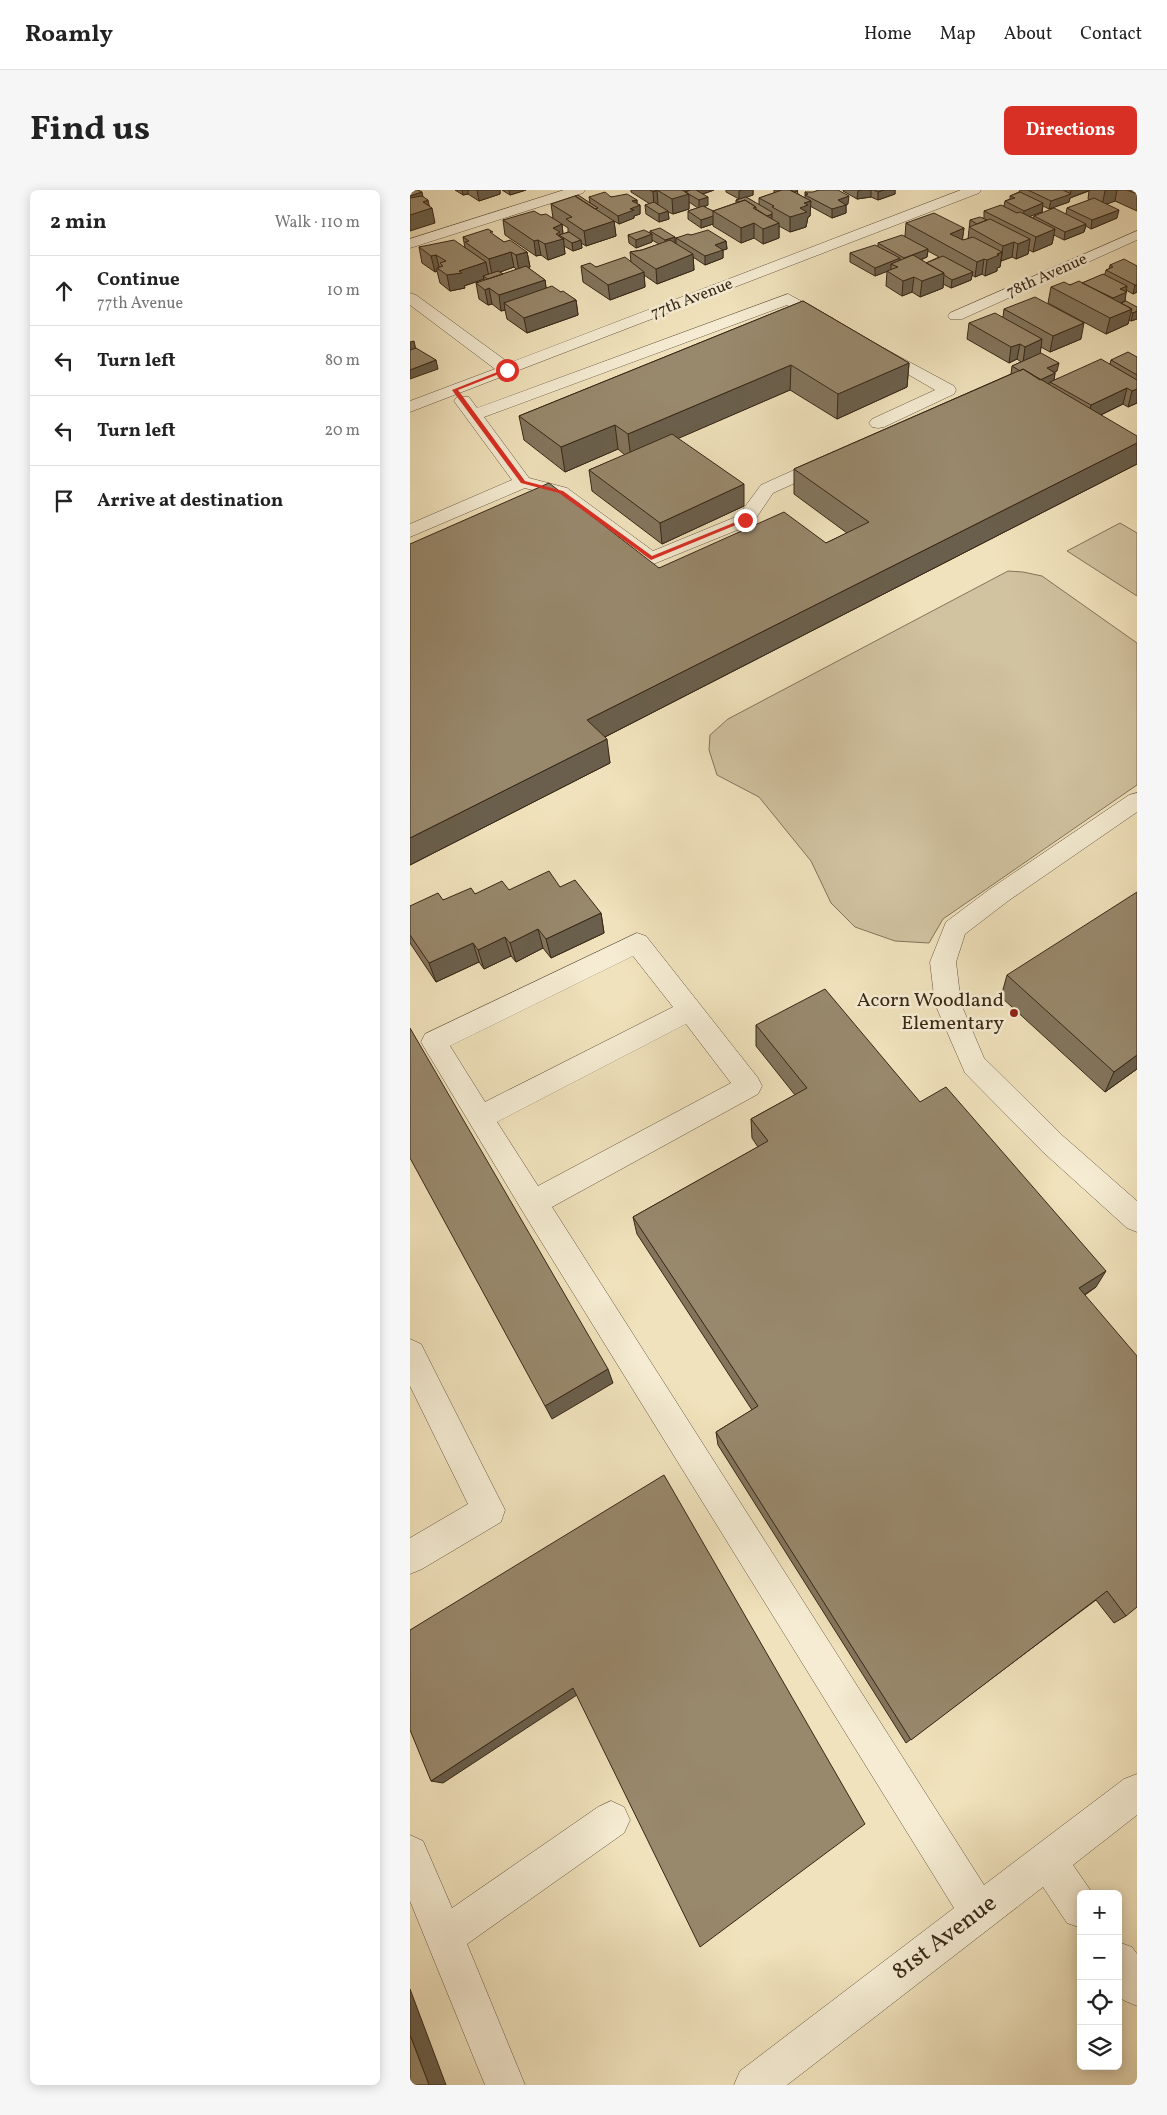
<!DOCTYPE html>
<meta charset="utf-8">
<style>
body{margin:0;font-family:Vollkorn,serif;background:#f6f6f6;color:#222}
.controls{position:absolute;right:15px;bottom:15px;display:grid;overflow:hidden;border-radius:8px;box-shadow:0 2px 12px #0003}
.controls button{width:45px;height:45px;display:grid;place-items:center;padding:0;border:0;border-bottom:1px solid #e0e0e0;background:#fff;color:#222;font:25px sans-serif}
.stop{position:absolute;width:15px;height:15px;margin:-11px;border:4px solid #d93025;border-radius:50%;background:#fff}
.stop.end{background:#d93025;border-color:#fff;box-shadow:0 1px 5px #0008}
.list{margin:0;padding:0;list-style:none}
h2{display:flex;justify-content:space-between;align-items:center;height:65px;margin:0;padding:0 20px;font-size:21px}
h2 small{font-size:16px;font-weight:400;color:#767676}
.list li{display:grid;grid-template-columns:32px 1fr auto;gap:15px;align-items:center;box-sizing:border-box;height:70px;padding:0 20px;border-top:1px solid #e0e0e0}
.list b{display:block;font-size:19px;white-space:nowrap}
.list p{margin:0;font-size:16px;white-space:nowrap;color:#767676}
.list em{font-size:16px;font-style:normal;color:#767676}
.icon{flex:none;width:28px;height:28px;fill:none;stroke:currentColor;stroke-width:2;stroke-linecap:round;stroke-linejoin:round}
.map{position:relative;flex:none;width:727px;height:1895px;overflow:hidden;border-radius:8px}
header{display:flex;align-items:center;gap:30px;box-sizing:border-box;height:70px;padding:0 25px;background:#fff;border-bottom:1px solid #e0e0e0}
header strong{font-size:24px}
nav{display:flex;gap:28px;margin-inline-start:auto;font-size:18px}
.intro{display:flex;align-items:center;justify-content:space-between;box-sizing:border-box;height:120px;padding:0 30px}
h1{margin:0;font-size:35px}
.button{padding:12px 22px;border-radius:8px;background:#d93025;color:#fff;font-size:18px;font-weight:700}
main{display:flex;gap:30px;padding:0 30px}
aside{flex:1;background:#fff;border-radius:8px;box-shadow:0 2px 12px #0003}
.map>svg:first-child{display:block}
.green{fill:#d1c2a0;stroke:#84745b}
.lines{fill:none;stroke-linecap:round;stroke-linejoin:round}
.minor-casing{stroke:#665640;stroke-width:1}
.minor{fill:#f5ecd3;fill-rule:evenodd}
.wall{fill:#83755d;stroke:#382716;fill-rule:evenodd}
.shaded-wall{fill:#6a5f4c;stroke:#382716}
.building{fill:#98886c;stroke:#382716}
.route{fill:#d93025}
.poi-dot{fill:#8f2418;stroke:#f5ecd3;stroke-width:2}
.labels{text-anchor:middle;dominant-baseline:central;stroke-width:5;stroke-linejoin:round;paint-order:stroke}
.far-street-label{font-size:16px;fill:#382716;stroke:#f5ecd3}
.poi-label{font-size:20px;fill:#382716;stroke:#f5ecd3;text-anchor:end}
.near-street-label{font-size:24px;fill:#382716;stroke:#f5ecd3}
</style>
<header>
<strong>Roamly</strong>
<nav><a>Home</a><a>Map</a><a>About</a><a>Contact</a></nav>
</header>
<div class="intro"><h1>Find us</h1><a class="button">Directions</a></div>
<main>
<aside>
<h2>2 min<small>Walk · 110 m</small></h2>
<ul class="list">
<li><svg class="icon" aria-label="ahead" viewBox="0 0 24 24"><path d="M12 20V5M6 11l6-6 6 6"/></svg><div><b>Continue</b><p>77th Avenue</p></div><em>10 m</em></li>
<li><svg class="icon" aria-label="left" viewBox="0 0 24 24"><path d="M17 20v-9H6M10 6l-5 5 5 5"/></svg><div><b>Turn left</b></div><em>80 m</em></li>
<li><svg class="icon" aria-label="left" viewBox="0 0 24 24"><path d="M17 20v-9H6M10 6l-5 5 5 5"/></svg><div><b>Turn left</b></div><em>20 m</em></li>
<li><svg class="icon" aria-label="arrive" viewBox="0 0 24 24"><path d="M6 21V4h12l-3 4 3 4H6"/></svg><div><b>Arrive at destination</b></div></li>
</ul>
</aside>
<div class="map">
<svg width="727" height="1895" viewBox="0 0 727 1895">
<rect width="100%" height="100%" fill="#f0e2bc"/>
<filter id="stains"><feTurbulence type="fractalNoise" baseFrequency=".004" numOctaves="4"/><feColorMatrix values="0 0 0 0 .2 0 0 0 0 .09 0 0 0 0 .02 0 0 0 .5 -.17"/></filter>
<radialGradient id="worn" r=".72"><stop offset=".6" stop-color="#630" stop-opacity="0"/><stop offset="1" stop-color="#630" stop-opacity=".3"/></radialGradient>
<path class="green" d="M710 333 727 343V406L657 361Z
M598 381 613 382 632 386 727 453V595L533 729 519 753 485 751 445 737 421 713 401 671 349 607 307 585 299 560 300 545 318 529Z"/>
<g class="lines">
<defs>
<path id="minor" d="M154 0H175L173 3 0 58V49Z
M551 0H571L569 3 0 222V211L85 179 0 115V103L6 105 99 173Z
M727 41V50L552 129H540L538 126 540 123Z
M378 104 424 129 426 132 424 135H412L377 115 74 227 119 288 157 298 243 361 328 326 351 295 413 267 419 266 425 267 428 271 425 275 363 303 342 334 241 375 234 373 145 306 115 298 0 347V334L102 290 44 211 47 207H59L67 218Z
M466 154 544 196 546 200 544 204 474 237 468 238 462 237 459 233 462 229 525 200 460 162 458 159 460 156Z
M727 603V622L598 711 555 744 546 772 551 814 574 868 653 946 727 1011V1042L717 1038 633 962 555 883 525 814 520 772 536 732 580 699 719 605Z
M227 743 236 746 348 888 352 896 348 904 142 1017 574 1695 714 1589 727 1584V1625L663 1675 683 1704H671V1738L657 1733 633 1697 377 1895H324L330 1881 544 1718 113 1022 11 852 15 844ZM223 766 263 817 75 912 40 856ZM276 834 321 893 128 996 87 932Z
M0 1149 11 1154 95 1320 91 1332 12 1379 0 1384V1348L58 1314 0 1196Z
M201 1611 214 1617 220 1630 214 1643 57 1754 115 1895H75L0 1711V1645L13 1651 42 1718 188 1617Z
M708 1752 722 1757 727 1764V1816L713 1810 708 1804Z"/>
</defs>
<use href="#minor" class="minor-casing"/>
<use href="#minor" class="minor"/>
</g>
<path class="wall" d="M45 0H90V4L69 11 58 4 53 5Z
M92 0H116L100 5Z
M221 0H304L293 4 298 15 294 17 303 21 326 13V10L329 9 316 2V0H343V5L336 7 349 15V8L364 3V0H387L388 4 395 8V2L438 14 436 15V23L422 28 400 16V26L398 27 396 37 380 42 369 36V48L353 54 344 48 331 53 303 36V34L291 38 278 29V21L288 18 279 12V19L263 24 258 22 259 29 249 32 236 24 235 15 240 14 221 2Z
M433 0H485V4L468 10 461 7 447 9 433 1Z
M610 0H727V21L705 11 696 14 707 28 681 39 676 36 674 42 654 50 644 45 642 54 623 62 619 60 618 64 606 69 602 67 591 71 590 77 587 78V81L575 86 572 84 565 87 562 85 561 90 541 98 533 94V98L510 107 502 102 492 106 476 96 477 81 465 86 440 72V63L468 56V53L495 46 496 33 554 38 552 50 558 49 560 30 574 28V21L594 16 595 11 600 9V6L609 2ZM679 1 678 9 680 10 657 18 656 24 624 26 623 28 619 26 632 22 633 16 639 19 659 12 660 8ZM518 61 529 67 516 73 511 70 517 67Z
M179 7H201L227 10V14L230 15V24L224 26V28L209 34 204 31 206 46 176 56 171 53 172 58 163 61 154 56 155 64 138 70 131 65 126 66 95 45 93 30 131 25 143 28 141 14 180 13ZM152 34 158 38V42L153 44Z
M240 41 265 47V53L266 54V48L281 45 316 51 317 59 313 60V68L295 75 283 67 284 80 247 94 234 85 235 97 200 110 173 92 171 76 186 77 221 72 220 62 232 60 249 54 242 50V52L226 58 219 53 218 45 240 43Z
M83 45 94 52 117 62 120 77 118 78 135 90 136 98 151 102 166 110 168 125 117 143 97 129 95 120 91 121 82 114 78 115 69 109 66 93 74 91V89L54 96 55 98 40 101 30 93 27 81 25 82 12 73 9 57 55 58 53 47ZM104 77 107 80 93 84 90 82Z
M700 75 727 76V102L723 104 716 100 715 111 710 113 727 117V129L721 131 719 130 718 134 696 144 638 113 641 97 672 93 695 84 696 80 699 79Z
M393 111 499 173 497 197 427 229 380 200 268 248 334 316 252 354 182 301 179 280 215 265 208 259 155 282 114 250 109 226Z
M594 119 671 149 640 162 631 157 630 164 647 181 645 182 644 190 700 174 701 170 727 167V213L718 217 713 214 691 225 727 274 195 547 200 573 0 675V354L249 378 416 353 437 343 384 304V279L601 184 602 176 611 172 607 169 599 173 557 149 559 133 593 127Z
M150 697 191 723 194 743 141 768 133 758 106 772 101 766 74 779 69 772 26 792 0 753V716L65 704 99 700Z
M597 785 727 879 695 902 591 807Z
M346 835 510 912 686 1097 675 1105 716 1426 704 1433 686 1410 496 1553 308 1255 306 1242 342 1220 227 1044 223 1027 348 957 342 948 341 929 385 905 346 856Z"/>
<path class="shaded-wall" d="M52 0H58V4L53 5Z
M67 0H90V4L69 11Z
M99 0H116L100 5Z
M247 0 248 15 244 17 243 2Z
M263 0H279V19L263 24 262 9Z
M287 0H304L287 6Z
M333 0H343V5L329 10V1Z
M452 0H461V7L447 9 448 1Z
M474 0H485V4L468 10V2Z
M661 0H680L660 8 659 12 639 19 641 11 660 4Z
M697 0H707L705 11 692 16 695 1Z
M12 2 14 12 18 10 20 19 22 18 25 33 0 41V6Z
M439 6 438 14 436 15V23L422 28V19L428 10Z
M298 7V15L289 18V10Z
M227 10V16L230 15V24L224 26V28L209 34 208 26 222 11Z
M401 11 400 26 398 27 396 37 380 42V27L394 13Z
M633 13 632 22 613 29 614 21Z
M709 20 707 28 681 39 682 30Z
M258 21 259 29 249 32V24Z
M362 24V32L355 27Z
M303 26V34L291 38V30Z
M204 31 206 46 176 56 174 41Z
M344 33V48L331 53V38Z
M369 33V48L353 54V39Z
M152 34 155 64 138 70 135 54 143 38Z
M676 34 674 42 654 50 655 42Z
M554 38 552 53 540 44Z
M645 39 642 54 623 62 626 47Z
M242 44V52L226 58V50Z
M265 47V55L256 58 255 50Z
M620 49 618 64 606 69 608 54Z
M128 50 131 65 126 66 124 51Z
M171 50 172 58 163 61 162 53Z
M316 51 317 59 313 60V68L295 75V66L305 55Z
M604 52 602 67 591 71 593 56Z
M518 59 517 67 493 76 494 68Z
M101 62 104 77 82 85 79 69Z
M117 62 120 77 109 81 106 65Z
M592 62 590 77 587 78V81L575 86 577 70 587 64Z
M283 64 284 80 247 94 246 79Z
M26 65 30 80 27 78V81L25 82 21 66Z
M490 68 489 77 481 74V80L465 86V78Z
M574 69 572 84 565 87 567 72Z
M76 72 79 87 73 86 74 89 54 96 55 98 40 101 37 85Z
M234 82 235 97 200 110 198 95Z
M563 82 561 90 541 98 542 90Z
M534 83 533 98 510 107 512 91Z
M504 87 502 102 492 106 493 91Z
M135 90 137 105 94 113 95 120 91 121 89 105Z
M725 95H727V102L723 104Z
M717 96 715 111 701 117 703 108 710 99Z
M79 98 82 114 78 115 75 100Z
M166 110 168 125 117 143 114 128Z
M722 119 718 134 696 144 700 128Z
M727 121V129L721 131 723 123Z
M674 133 671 149 640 162 643 146Z
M632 149 630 165 613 173 615 157Z
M4 151 6 160 0 162V152Z
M610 154 607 169 599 173 601 157Z
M26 170 28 179 0 189V180Z
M499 173 497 197 427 229 428 204Z
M649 173 647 181 636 186 637 178Z
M381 175 380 200 221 269 218 244Z
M645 183 644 191 626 199 628 191Z
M717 198 713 214 678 231 681 215Z
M727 199V213L718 217 722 201Z
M205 235 208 259 155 282 151 257Z
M727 253V274L181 554 177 530Z
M334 294V316L252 354 250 333Z
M197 549 200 573 0 675V648Z
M191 723 194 743 141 768 136 749Z
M128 739 133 758 106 772 100 753Z
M95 747 101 766 74 779 68 760Z
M63 753 69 772 26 792 19 773Z
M727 865V879L695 902 704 882Z
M696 1081 686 1097 660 1114 669 1098Z
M198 1179 203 1193 142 1229 135 1216Z
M163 1498 170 1503 33 1593 21 1591Z
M0 1799 36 1895H19L0 1845Z"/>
<path class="building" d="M0 0H8L12 2 0 6Z
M240 0H272L279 4 262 9 247 0 243 2Z
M281 0H286L298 7 289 10 275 2Z
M372 0H380L401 11 394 13 398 15 390 18 397 22 380 27 362 17 364 16 349 8Z
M380 0H387L388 1 384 2Z
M409 0H428L439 6 428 10 436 15 422 19 395 5 398 4 395 2H403Z
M464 0H474L468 2Z
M618 0H653L661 4 641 11Z
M717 0H727V4Z
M195 2 201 7 217 4 227 10 222 11 230 15 220 19 224 20 208 26 179 7Z
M610 2 633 13 614 21 595 11 605 8 600 6Z
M168 5 188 18 185 19 165 6Z
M12 6 18 10 13 12 22 18 0 25V8Z
M165 6 204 31 174 41 156 29 162 27 141 14Z
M336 7 362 22V24L357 26 346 19V17L335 10 329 12 326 10Z
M684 8 709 20 682 30 657 18Z
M335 10 346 17 343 18 369 33 353 39 344 33 331 38 303 21Z
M244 12 258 21 249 24 235 15Z
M591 15 607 23 610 22 645 39 626 47 574 21Z
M293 16 303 21V26L291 30 278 21Z
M644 18 676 34 655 42 624 26Z
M124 21 131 25 136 24 152 34 143 38 150 42 146 44 153 49 135 54 128 50 124 51 93 30Z
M524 23 554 38 540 44 553 50 563 47 592 62 587 64 589 65 577 70 574 69 567 72 496 33Z
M570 27 577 30 567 34 560 30Z
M580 29 620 49 608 54 604 52 593 56 559 37Z
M250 38 265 47 255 50 240 41Z
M78 39 83 42H80L94 52 100 50 117 62 106 65 101 62 79 69 55 52 59 51 53 47Z
M234 40 242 44 226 50 218 45Z
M298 40 316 51 305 55 313 60 295 66 266 48 278 44 281 45Z
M159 42 171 50 162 53 149 45Z
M492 45 518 59 494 68 468 53Z
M44 50 76 72 49 81 52 83 37 85 27 78 33 76 30 73 36 71 26 65 21 66 9 57Z
M260 50 283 64 246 79 220 62 232 60Z
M465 55 490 68 465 78 440 63Z
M503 65 534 83 512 91 504 87 493 91 477 81 488 77 481 74Z
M533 66 563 82 542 90 534 85V83L516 73Z
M215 67 234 82 198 95 171 76 180 73 186 77Z
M714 69 727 76V95H725L696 80 703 77 700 75Z
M116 76 135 90 89 105 79 98 75 100 66 93Z
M88 81 93 84 78 89 73 86Z
M693 84 717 96 710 99 717 102 703 108 672 93Z
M669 91 722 119 700 128 641 97 654 92 660 95Z
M142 96 151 102 153 101 166 110 114 128 94 113Z
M625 107 674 133 643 146 594 119Z
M393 111 499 173 428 204 381 175 218 244 205 235 151 257 109 226Z
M716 111 727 117V121L723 123 721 122 722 119 711 113Z
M585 123 632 149 615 157 610 154 601 157 559 133Z
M6 158 26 170 0 180V160Z
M718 162 727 167V185L701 170Z
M631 163 649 173 637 178 645 183 630 190 613 179 610 181 602 176Z
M691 169 727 190V199L722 201 717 198 681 215 640 192Z
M613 179 727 246V253L177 530 197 549 0 648V354L139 293 249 378 374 322 416 353 459 332 384 279Z
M262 244 334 294 250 333 179 280Z
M139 681 150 697 165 690 191 723 136 749 128 739 100 753 95 747 68 760 63 753 19 773 0 745V716L28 703 33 710 61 698 65 704 92 691 99 700Z
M727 702V865L704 882 597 785Z
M415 799 510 912 536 897 696 1081 669 1098 727 1166V1417L716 1426 697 1401 501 1550 306 1242 348 1216 223 1027 358 951 341 929 397 898 346 835Z
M0 838 198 1179 135 1216 0 968Z
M254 1285 455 1634 290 1757 163 1498 21 1591 0 1540V1440Z
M0 1845 19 1895H0Z"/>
<path class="route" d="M95 179 99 180 48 200 115 291 153 301 242 366 333 329 338 330 241 370 149 303 111 293 42 200Z"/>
<circle class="poi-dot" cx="604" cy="823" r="5"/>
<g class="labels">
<g class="far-street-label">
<text transform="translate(637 86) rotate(-24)">78th Avenue</text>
<text transform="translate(282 109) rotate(-21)">77th Avenue</text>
</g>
<g class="poi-label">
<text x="594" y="811">Acorn Woodland<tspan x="594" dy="23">Elementary</tspan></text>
</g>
<g class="near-street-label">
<text transform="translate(535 1748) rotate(-37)">81st Avenue</text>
</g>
</g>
<rect width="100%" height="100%" filter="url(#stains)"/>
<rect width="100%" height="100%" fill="url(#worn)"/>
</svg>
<div class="controls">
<button>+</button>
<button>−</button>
<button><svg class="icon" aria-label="locate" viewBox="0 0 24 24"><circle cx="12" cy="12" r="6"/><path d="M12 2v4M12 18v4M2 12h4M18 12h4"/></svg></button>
<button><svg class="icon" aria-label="layers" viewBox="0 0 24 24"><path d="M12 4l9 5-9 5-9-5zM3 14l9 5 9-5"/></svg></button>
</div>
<div class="stop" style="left:97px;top:180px"></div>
<div class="stop end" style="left:335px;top:330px"></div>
</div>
</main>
